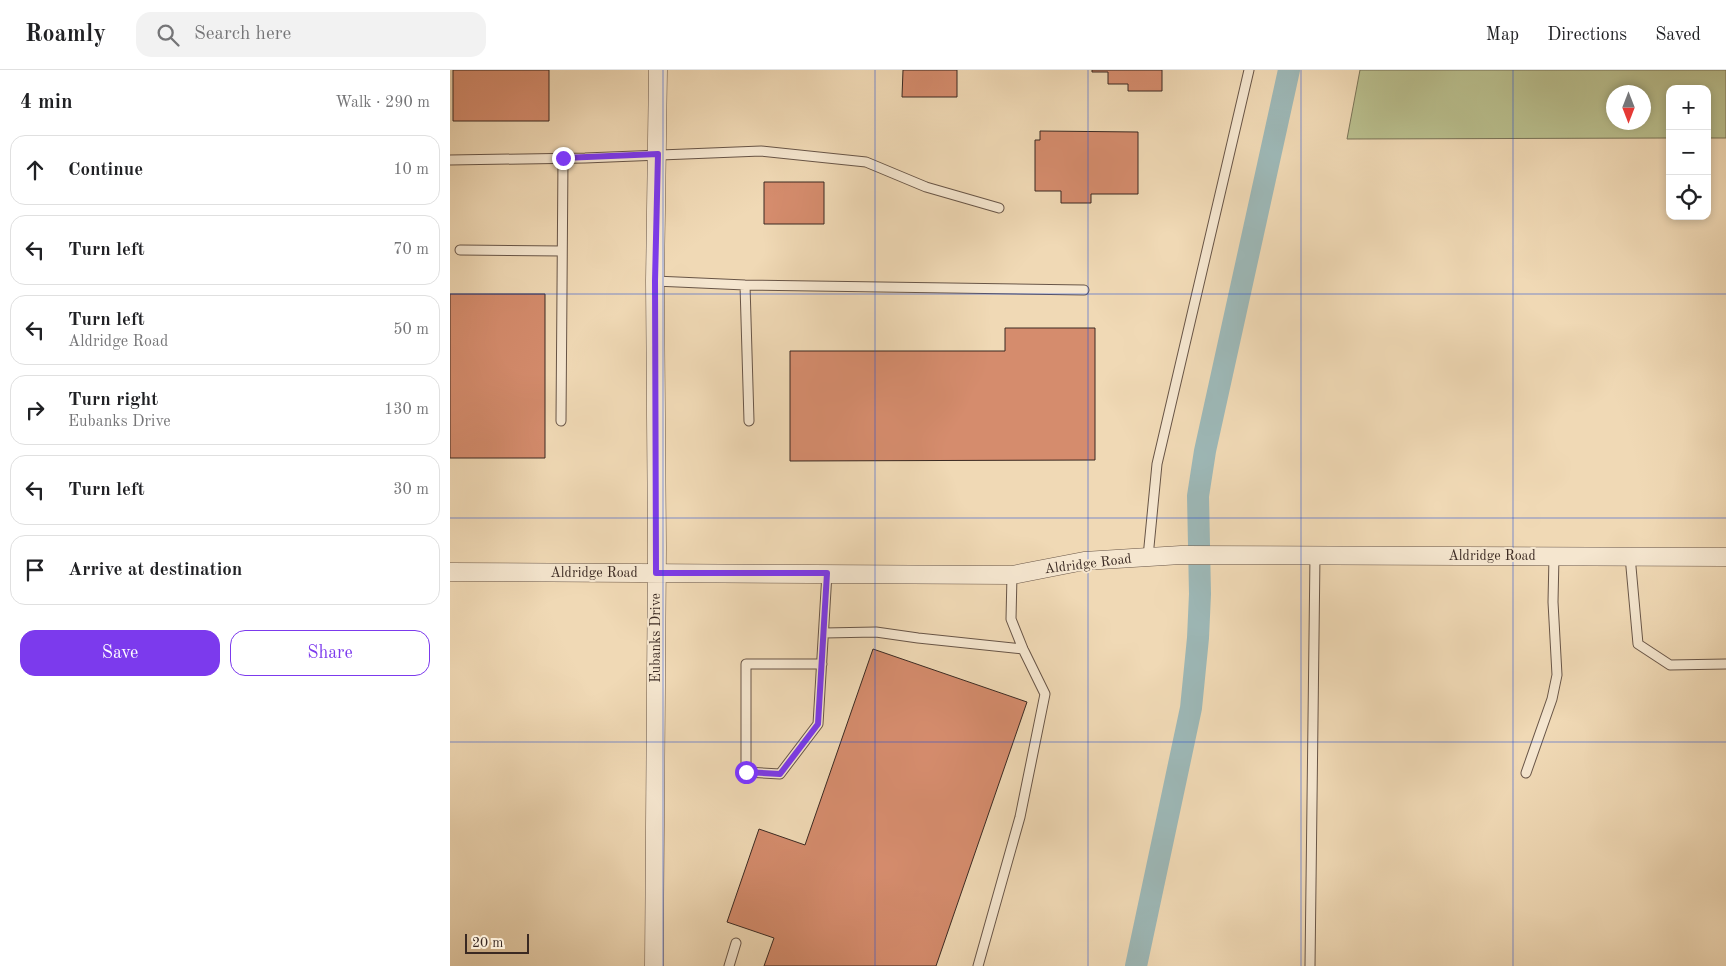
<!DOCTYPE html>
<meta charset="utf-8">
<style>
body{margin:0;font-family:"Old Standard TT",serif;background:#f2f2f2;color:#202124}
.controls{position:absolute;right:15px;top:15px;display:grid;overflow:hidden;border-radius:10px;box-shadow:0 2px 8px #0003}
.controls button{width:45px;height:45px;display:grid;place-items:center;padding:0;border:0;border-bottom:1px solid #e0e0e0;background:#fff;color:#202124;font:25px sans-serif}
.compass{position:absolute;left:1156px;top:15px;width:45px;height:45px;border-radius:50%;background:#fff;box-shadow:0 2px 8px #0003;rotate:180deg}
.scale{position:absolute;left:15px;bottom:12px;width:64px;box-sizing:border-box;padding-left:5px;border:2px solid #3a2922;border-top:0;font-size:14px;line-height:18px;white-space:nowrap;color:#3a2922;-webkit-text-stroke:4px #f5e6cf;paint-order:stroke}
.stop{position:absolute;width:15px;height:15px;margin:-11px;border:4px solid #7c3aed;border-radius:50%;background:#fff}
.stop.end{background:#7c3aed;border-color:#fff;box-shadow:0 1px 5px #0008}
.list{margin:0;padding:0;list-style:none}
h2{display:flex;justify-content:space-between;align-items:center;height:65px;margin:0;padding:0 20px;font-size:21px}
h2 small{font-size:16px;font-weight:400;color:#757577}
.list li{display:grid;grid-template-columns:32px 1fr auto;gap:15px;align-items:center;box-sizing:border-box;height:70px;margin:0 10px 10px;padding:0 10px;border:1px solid #e0e0e0;border-radius:15px}
.list b{display:block;font-size:19px;white-space:nowrap}
.list p{margin:0;font-size:16px;white-space:nowrap;color:#757577}
.list em{font-size:16px;font-style:normal;color:#757577}
.actions{display:flex;gap:10px;padding:15px 20px}
.actions a{flex:1;padding:11px 0;border:1px solid #7c3aed;border-radius:15px;text-align:center;font-size:18px;color:#7c3aed}
.actions .main{background:#7c3aed;color:#fff}
.icon{flex:none;width:28px;height:28px;fill:none;stroke:currentColor;stroke-width:2;stroke-linecap:round;stroke-linejoin:round}
.map{position:relative;flex:none;width:1276px;height:896px;overflow:hidden}
header{display:flex;align-items:center;gap:30px;box-sizing:border-box;height:70px;padding:0 25px;background:#fff;border-bottom:1px solid #e0e0e0}
header strong{font-size:24px}
nav{display:flex;gap:28px;margin-inline-start:auto;font-size:18px}
.search{width:350px;height:45px;background:#f2f2f2;display:flex;align-items:center;gap:12px;box-sizing:border-box;padding:0 18px;border-radius:15px;color:#757577;font-size:19px}
main{display:flex}
aside{flex:1;background:#fff}
.map>svg:first-child{display:block}
.green{fill:#b9bf8e;stroke:#7a7458;fill-rule:evenodd}
.lines{fill:none;stroke-linecap:round;stroke-linejoin:round}
.canal{stroke:#9db8b7;stroke-width:22}
.building{fill:#d58c6d;stroke:#3a2922}
.lane-casing{stroke:#685547;stroke-width:11}
.street-casing{stroke:#685547;stroke-width:19}
.lane{stroke:#f5e6cf;stroke-width:9}
.street{stroke:#f5e6cf;stroke-width:18}
.route{stroke:#7c3aed;stroke-width:6}
.grid{fill:none;stroke:#1d4ed8;stroke-width:1;stroke-opacity:0.55}
.labels{text-anchor:middle;dominant-baseline:central;stroke-width:4;stroke-linejoin:round;paint-order:stroke}
.street-label{font-size:14px;fill:#3a2922;stroke:#f5e6cf}
</style>
<header>
<strong>Roamly</strong>
<div class="search"><svg class="icon" aria-label="search" viewBox="0 0 24 24"><circle cx="10" cy="10" r="6"/><path d="M15 15l6 6"/></svg>Search here</div>
<nav><a>Map</a><a>Directions</a><a>Saved</a></nav>
</header>
<main>
<aside>
<h2>4 min<small>Walk · 290 m</small></h2>
<ul class="list">
<li><svg class="icon" aria-label="ahead" viewBox="0 0 24 24"><path d="M12 20V5M6 11l6-6 6 6"/></svg><div><b>Continue</b></div><em>10 m</em></li>
<li><svg class="icon" aria-label="left" viewBox="0 0 24 24"><path d="M17 20v-9H6M10 6l-5 5 5 5"/></svg><div><b>Turn left</b></div><em>70 m</em></li>
<li><svg class="icon" aria-label="left" viewBox="0 0 24 24"><path d="M17 20v-9H6M10 6l-5 5 5 5"/></svg><div><b>Turn left</b><p>Aldridge Road</p></div><em>50 m</em></li>
<li><svg class="icon" aria-label="right" viewBox="0 0 24 24"><path d="M7 20v-9h11M14 6l5 5-5 5"/></svg><div><b>Turn right</b><p>Eubanks Drive</p></div><em>130 m</em></li>
<li><svg class="icon" aria-label="left" viewBox="0 0 24 24"><path d="M17 20v-9H6M10 6l-5 5 5 5"/></svg><div><b>Turn left</b></div><em>30 m</em></li>
<li><svg class="icon" aria-label="arrive" viewBox="0 0 24 24"><path d="M6 21V4h12l-3 4 3 4H6"/></svg><div><b>Arrive at destination</b></div></li>
</ul>
<div class="actions"><a class="main">Save</a><a>Share</a></div>
</aside>
<div class="map">
<svg width="1276" height="896" viewBox="0 0 1276 896">
<rect width="100%" height="100%" fill="#f0d9b5"/>
<filter id="stains"><feTurbulence type="fractalNoise" baseFrequency=".004" numOctaves="4"/><feColorMatrix values="0 0 0 0 .2 0 0 0 0 .09 0 0 0 0 .02 0 0 0 .5 -.17"/></filter>
<radialGradient id="worn" r=".72"><stop offset=".6" stop-color="#630" stop-opacity="0"/><stop offset="1" stop-color="#630" stop-opacity=".3"/></radialGradient>
<path class="green" d="M910 0H1276V68H1257V19H1220V68L897 69ZM1164 22H1194V52H1164Z"/>
<g class="lines">
<path class="canal" d="M686 896 741 638 748 568 750 524 748 426 755 381 839 0"/>
</g>
<path class="building" d="M3 0H99V51H3Z
M453 0H507V27H452Z
M642 0H712V21H678V14H658V2H642Z
M590 61 688 62V124H641V133H611V121H585V70H590Z
M314 112H374V154H314Z
M0 224H95V388H0Z
M555 258H645V390L340 391V281H555Z
M423 579 577 632 486 896H314L324 868 277 852 309 759 355 775Z"/>
<g class="lines">
<defs>
<path id="lane" d="M0 90 135 88 311 81 416 92 476 117 549 138
M10 180 112 181
M205 211 295 215 634 220
M295 215 299 351
M111 351 113 88
M1180 486 1188 574 1220 595 1276 594
M698 487 707 394 799 0
M374 563 426 562 468 568 573 579
M372 594H296V702L330 704 368 654 377 503
M1076 703 1102 629 1107 605 1103 532 1104 486
M279 896 286 873
M528 896 570 747 595 624 573 579 561 549 562 505
M860 896 865 485"/>
<path id="street" d="M0 502 562 505 634 491 731 485 1276 487
M204 896 207 478 205 211 208 0"/>
</defs>
<use href="#lane" class="lane-casing"/>
<use href="#street" class="street-casing"/>
<use href="#lane" class="lane"/>
<use href="#street" class="street"/>
</g>
<g class="lines">
<path class="route" d="M113 88 208 84 205 211 206 503H377L368 654 330 704 296 702"/>
</g>
<path class="grid" d="M213 0V896M425 0V896M638 0V896M851 0V896M1063 0V896M0 224H1276M0 448H1276M0 672H1276"/>
<g class="labels">
<g class="street-label">
<text x="1042" y="486">Aldridge Road</text>
<text transform="translate(638 494) rotate(-7)">Aldridge Road</text>
<text x="144" y="503">Aldridge Road</text>
<text transform="translate(206 568) rotate(-90)">Eubanks Drive</text>
</g>
</g>
<rect width="100%" height="100%" filter="url(#stains)"/>
<rect width="100%" height="100%" fill="url(#worn)"/>
</svg>
<div class="controls">
<button>+</button>
<button>−</button>
<button><svg class="icon" aria-label="locate" viewBox="0 0 24 24"><circle cx="12" cy="12" r="6"/><path d="M12 2v4M12 18v4M2 12h4M18 12h4"/></svg></button>
</div>
<svg class="compass" viewBox="-18 -18 36 36"><path d="M0-13l5 13h-10z" fill="#e53935"/><path d="M0 13l5-13h-10z" fill="#757577"/></svg>
<div class="scale">20 m</div>
<div class="stop" style="left:296px;top:702px"></div>
<div class="stop end" style="left:113px;top:88px"></div>
</div>
</main>
